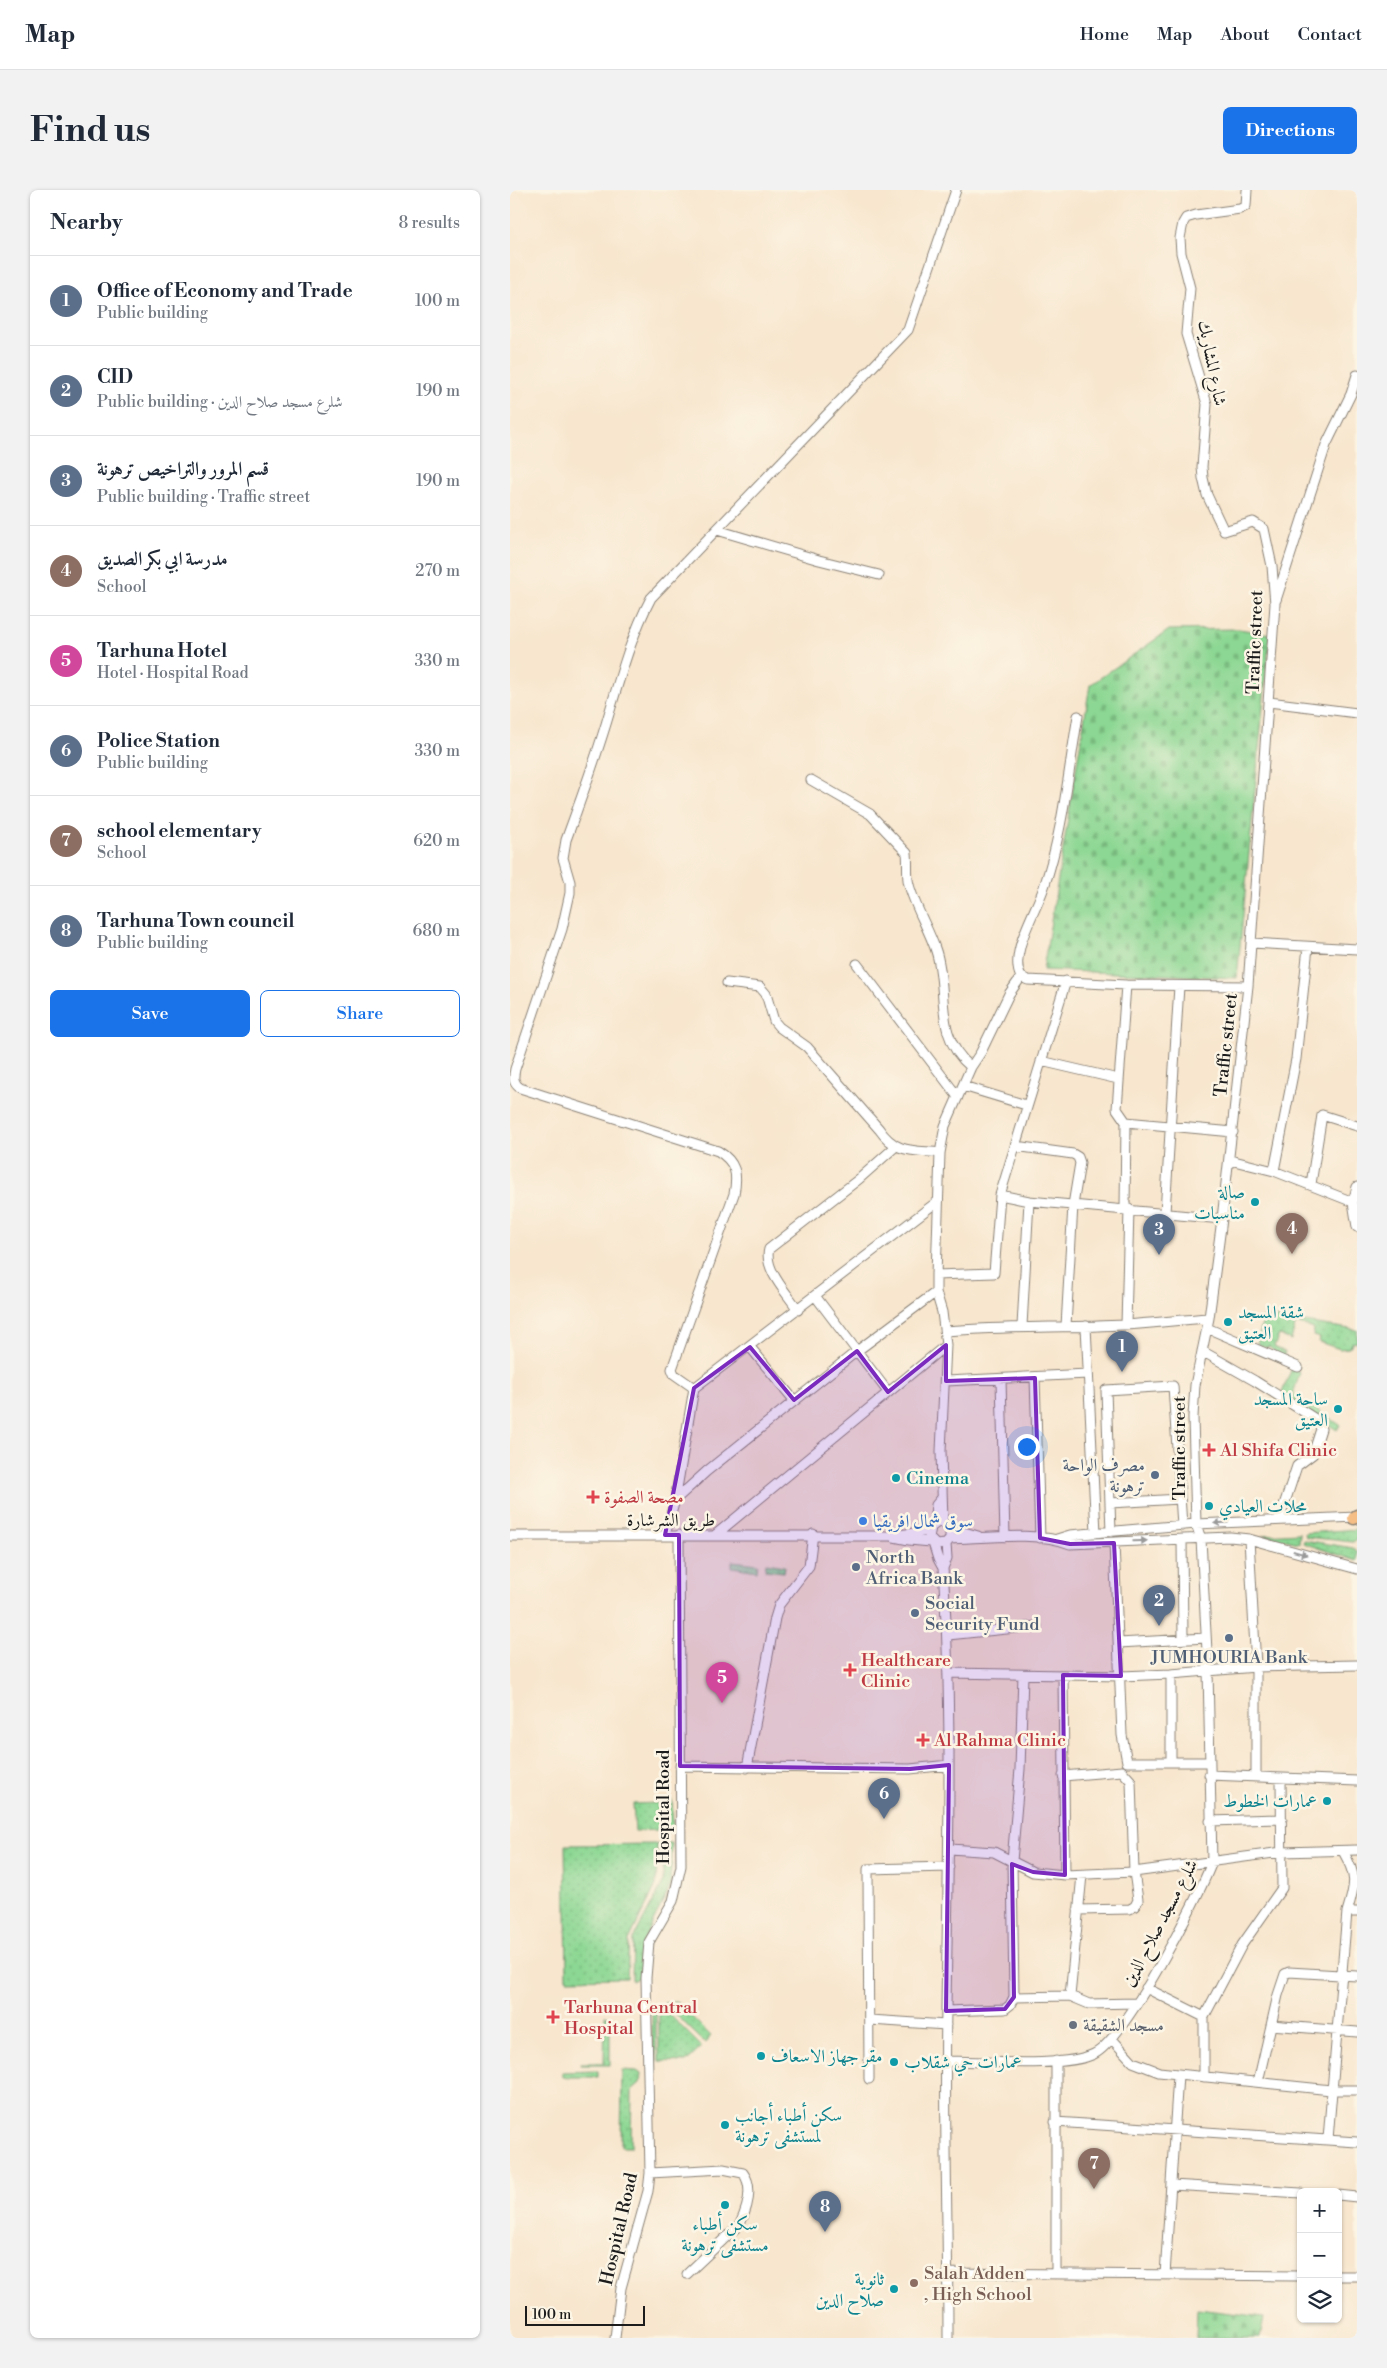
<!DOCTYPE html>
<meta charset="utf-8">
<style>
body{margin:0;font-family:"Libre Bodoni",Amiri,serif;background:#f2f2f3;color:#1f2937}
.controls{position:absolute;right:15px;bottom:15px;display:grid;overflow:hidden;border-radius:8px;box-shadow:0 1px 4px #0004}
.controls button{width:45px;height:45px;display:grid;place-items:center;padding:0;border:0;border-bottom:1px solid #e0e1e3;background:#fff;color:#1f2937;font:25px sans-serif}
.scale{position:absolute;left:15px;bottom:12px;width:120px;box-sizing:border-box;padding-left:5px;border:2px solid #1c1c1c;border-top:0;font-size:14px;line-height:18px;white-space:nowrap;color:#1c1c1c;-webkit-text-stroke:4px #fcf5e5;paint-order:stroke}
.you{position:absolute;left:516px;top:1256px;width:18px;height:18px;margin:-12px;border:4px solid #fff;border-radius:50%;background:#1a73e8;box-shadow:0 0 0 8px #1a73e833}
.badge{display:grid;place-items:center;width:32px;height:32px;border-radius:50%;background:#1a73e8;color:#fff;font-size:16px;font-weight:700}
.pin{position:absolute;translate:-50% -41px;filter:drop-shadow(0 1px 2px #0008)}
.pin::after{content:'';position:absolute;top:26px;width:18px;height:15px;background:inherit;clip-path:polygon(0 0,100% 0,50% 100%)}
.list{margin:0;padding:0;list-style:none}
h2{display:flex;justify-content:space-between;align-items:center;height:65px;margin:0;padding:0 20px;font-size:21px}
h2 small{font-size:16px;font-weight:400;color:#747a83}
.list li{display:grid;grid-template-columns:32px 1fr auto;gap:15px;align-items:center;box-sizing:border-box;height:90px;padding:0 20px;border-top:1px solid #e0e1e3}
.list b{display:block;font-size:19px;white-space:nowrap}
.list p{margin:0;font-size:16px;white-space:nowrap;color:#747a83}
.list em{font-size:16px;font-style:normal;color:#747a83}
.actions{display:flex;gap:10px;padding:15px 20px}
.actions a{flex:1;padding:11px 0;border:1px solid #1a73e8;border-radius:8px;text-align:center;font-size:18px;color:#1a73e8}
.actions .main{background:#1a73e8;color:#fff}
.icon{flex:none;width:28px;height:28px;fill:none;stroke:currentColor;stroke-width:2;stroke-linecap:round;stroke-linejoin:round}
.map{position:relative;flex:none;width:847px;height:2148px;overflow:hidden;border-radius:8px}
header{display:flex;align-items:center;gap:30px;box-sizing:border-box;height:70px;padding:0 25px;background:#fff;border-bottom:1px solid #e0e1e3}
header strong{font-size:24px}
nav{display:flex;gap:28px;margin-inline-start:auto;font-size:18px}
.intro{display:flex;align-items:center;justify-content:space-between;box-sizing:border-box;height:120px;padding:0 30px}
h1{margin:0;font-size:35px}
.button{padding:12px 22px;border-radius:8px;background:#1a73e8;color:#fff;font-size:18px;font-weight:700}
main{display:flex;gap:30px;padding:0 30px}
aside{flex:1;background:#fff;border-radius:8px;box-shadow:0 1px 4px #0004}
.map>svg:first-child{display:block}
.grass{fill:url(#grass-dots);stroke:#547a58}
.cemetery{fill:url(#cemetery-stones);stroke:#547a58}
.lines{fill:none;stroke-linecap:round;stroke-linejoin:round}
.minor-casing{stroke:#8a8175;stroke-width:11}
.highway-casing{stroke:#8a8175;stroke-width:15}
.minor{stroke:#fff;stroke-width:9}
.highway{stroke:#f5be86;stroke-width:12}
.oneway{fill:#999}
.marked{fill:#7b2cbf;fill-opacity:0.2;stroke:#7b2cbf;stroke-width:4;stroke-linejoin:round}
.culture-dot{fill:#0f9aa8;stroke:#fcf5e5;stroke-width:2}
.health-dot{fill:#e0444e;stroke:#fcf5e5;stroke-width:2}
.service-dot{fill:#5c6f8a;stroke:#fcf5e5;stroke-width:2}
.shop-dot{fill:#3f7fe0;stroke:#fcf5e5;stroke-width:2}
.worship-dot{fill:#6b7280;stroke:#fcf5e5;stroke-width:2}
.education-dot{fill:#8d6e63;stroke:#fcf5e5;stroke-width:2}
.labels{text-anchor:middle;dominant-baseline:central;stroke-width:5;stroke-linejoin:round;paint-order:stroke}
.street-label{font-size:18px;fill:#1c1c1c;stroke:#fcf5e5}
.culture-label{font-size:18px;fill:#0d838f;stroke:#fcf5e5;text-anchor:start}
.health-label{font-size:18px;fill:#be3a42;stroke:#fcf5e5;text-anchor:start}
.service-label{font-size:18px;fill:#4e5e75;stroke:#fcf5e5;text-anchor:start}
.shop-label{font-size:18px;fill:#366cbe;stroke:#fcf5e5;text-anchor:start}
.worship-label{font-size:18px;fill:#5b616d;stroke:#fcf5e5;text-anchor:start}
.education-label{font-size:18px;fill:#785e54;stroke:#fcf5e5;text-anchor:start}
</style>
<header>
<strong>Map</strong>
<nav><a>Home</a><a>Map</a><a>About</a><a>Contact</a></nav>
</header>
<div class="intro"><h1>Find us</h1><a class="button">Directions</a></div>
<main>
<aside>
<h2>Nearby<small>8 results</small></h2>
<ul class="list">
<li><span class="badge" style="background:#5c6f8a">1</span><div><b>Office of Economy and Trade</b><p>Public building</p></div><em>100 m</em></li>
<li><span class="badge" style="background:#5c6f8a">2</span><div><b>CID</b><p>Public building · شلرع مسجد صلاح الدين</p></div><em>190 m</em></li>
<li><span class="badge" style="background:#5c6f8a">3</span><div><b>قسم المرور والتراخيص ترهونة</b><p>Public building · Traffic street</p></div><em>190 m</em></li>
<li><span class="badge" style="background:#8d6e63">4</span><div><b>مدرسة ابي بكر الصديق</b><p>School</p></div><em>270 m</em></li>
<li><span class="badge" style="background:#d1479c">5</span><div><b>Tarhuna Hotel</b><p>Hotel · Hospital Road</p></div><em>330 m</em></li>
<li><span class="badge" style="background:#5c6f8a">6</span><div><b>Police Station</b><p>Public building</p></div><em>330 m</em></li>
<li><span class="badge" style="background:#8d6e63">7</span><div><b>school elementary</b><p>School</p></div><em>620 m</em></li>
<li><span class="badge" style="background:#5c6f8a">8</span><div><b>Tarhuna Town council</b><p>Public building</p></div><em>680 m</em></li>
</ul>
<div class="actions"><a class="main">Save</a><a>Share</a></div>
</aside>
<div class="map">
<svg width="847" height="2148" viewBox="0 0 847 2148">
<defs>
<pattern id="grass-dots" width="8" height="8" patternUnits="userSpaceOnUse" patternTransform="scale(1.25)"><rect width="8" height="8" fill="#8cd793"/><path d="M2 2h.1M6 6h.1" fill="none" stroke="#78b87e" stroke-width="1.8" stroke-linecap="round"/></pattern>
<pattern id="cemetery-stones" width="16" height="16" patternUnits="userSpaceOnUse" patternTransform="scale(1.25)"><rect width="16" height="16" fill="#8cd793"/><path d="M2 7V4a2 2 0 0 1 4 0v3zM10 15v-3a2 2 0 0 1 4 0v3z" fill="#78b87e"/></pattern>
</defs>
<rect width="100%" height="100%" fill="#fcf5e5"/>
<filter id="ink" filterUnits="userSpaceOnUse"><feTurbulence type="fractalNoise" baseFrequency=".02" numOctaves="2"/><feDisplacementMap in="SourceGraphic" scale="10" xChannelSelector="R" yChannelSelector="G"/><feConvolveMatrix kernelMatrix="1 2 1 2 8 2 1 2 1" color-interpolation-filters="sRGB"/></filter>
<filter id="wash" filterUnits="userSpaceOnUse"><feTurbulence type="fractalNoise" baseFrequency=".0096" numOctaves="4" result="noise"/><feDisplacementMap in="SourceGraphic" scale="20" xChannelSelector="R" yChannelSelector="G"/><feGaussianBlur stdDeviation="1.12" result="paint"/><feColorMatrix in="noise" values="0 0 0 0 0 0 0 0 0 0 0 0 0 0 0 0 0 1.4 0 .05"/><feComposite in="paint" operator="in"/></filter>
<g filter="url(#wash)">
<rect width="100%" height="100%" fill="#f8e6ce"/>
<path class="grass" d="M754 1126 847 1140V1153L843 1152 839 1158 830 1159 809 1152 810 1148 803 1146 804 1139 786 1133 781 1150 769 1145 764 1157 775 1162 773 1168 758 1156 757 1158 747 1154Z
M782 1178 790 1183 783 1204 830 1235 827 1240 771 1205Z
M847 1339V1349L843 1352 796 1347 795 1343Z
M790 1343 789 1353 753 1345Z
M794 1350 843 1358 847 1361V1371L793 1353Z
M222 1371 248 1374 247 1381 222 1377Z
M256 1373 275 1376 274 1382 255 1380Z
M154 1610H162L163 1637 159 1642H154Z
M148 1613 149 1640 125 1641 123 1614Z
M154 1653H162L160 1697 133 1753 131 1786 122 1791 123 1749 153 1693Z
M147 1654 146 1695 119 1750 117 1788 57 1789 55 1655Z
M167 1812 201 1846 195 1853 154 1813Z
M149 1814 192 1857 176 1872 149 1871Z
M142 1816H146V1871H142Z
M95 1825 100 1827V1875H71V1873H94Z
M112 1880 127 1881 131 1884 130 1893 122 1900 121 1957H111Z
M88 1881V1887H52V1882Z"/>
<path class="cemetery" d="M729 439 760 444 727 788 533 780 580 495 659 440Z
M687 2119 754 2127 750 2148H686Z"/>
</g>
<g filter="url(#ink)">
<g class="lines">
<defs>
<path id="minor" d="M207 340 309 370 369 385
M766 410 816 255 841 204 847 185
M759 512 847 523
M568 526C558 583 553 642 534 697 527 720 498 764 511 787L518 790 616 795 738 796
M301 590 360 624 397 663C398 672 397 681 398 690 401 710 419 739 426 761 439 801 423 846 461 877
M742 753 847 759
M347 774 448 907
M217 793 250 797 256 804 264 831 269 837 297 857 369 939C386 964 403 960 430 963
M616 795 607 919 616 932 723 942
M531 871 608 889
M453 896 516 915
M505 956 563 964 568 967 570 973 563 1015 556 1136
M720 970 764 981 843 1012 847 1037
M764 981 786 869 798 757
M801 994 812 925 847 936
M490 1005 519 1011 712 1029
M843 1012 847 997
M615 1018 616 932
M655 1023 669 796
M426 1085 484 1083 490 1005 556 791
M306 1107 378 1202
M288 1120C278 1104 253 1079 259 1059L349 989 385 957
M616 1135 619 1019
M512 1136 519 1011
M576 1136 586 1343
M697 1138 788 1177
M435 1141C495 1136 555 1138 615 1135 643 1133 671 1130 699 1128
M240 1157 284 1210
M692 1161 745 1191 807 1230 811 1239 803 1264 787 1276 769 1330
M525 1188 530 1348
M491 1189 495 1347
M436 1191 578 1184
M184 1198 428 1011
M165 1310 184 1198 164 1184 162 1179 224 1004C228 984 226 972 208 961L10 898C3 893 3 888 5 879L52 739 60 703V692L53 668 56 650C70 612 84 573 96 534 109 491 120 448 141 408L398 140 446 0
M600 1313 670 1309
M433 1333 431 1261 436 1155 432 1122 426 1102V1085L430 963 435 936 461 877 471 862 499 804 511 787
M424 1334 426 1315 431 1309
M440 1338V1349L436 1354 426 1355 419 1348 421 1337 428 1332 433 1333 440 1338 468 1346
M601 1342 596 1200 663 1196 672 1336
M155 1345 165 1310 197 1281 347 1161 426 1102
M0 1346H381L419 1341
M204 1346 436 1155
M384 1347 399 1350 421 1352
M440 1349C475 1348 528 1341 560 1354L720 1347 739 1349 847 1379
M547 1349 560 1345 686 1334 847 1327
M739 1349 746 1477V1587
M672 1350 673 1449
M423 1353 428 1369 433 1378
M604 1353 612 1545 617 1572H698
M436 1354 437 1368 433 1378C443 1525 438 1672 436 1819 434 1929 438 2038 438 2148
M438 1445 527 1436
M609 1453 696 1448
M438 1483 611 1486 661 1484
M553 1485 555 1685
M661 1572V1484L746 1477 847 1475
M170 1576 400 1579 439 1575
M237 1578 265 1428 269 1415 299 1376 303 1344
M699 1585 847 1591
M553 1586 612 1581 621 1591 624 1682 628 1710 625 1716 620 1719 568 1720
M700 1631 772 1629
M440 1659 484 1662 523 1682 555 1685 624 1682 772 1662 847 1660
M833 1661C847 1686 846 1693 837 1722
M636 1798 694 1827
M560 1806 572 1685
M504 1807 560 1806 579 1814 626 1813
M436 1821 495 1819 500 1815 504 1807 502 1671 510 1579 513 1485
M360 1830 436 1835
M761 1835 847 1842
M602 1849 623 1872 649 1882 821 1900H847
M437 1871C471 1871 556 1878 584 1864 615 1849 688 1709 702 1672L698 1480 691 1349 686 1334 683 1227 685 1195 699 1128 712 1029 738 796 765 414 762 376 754 339 743 332 714 341 697 305 693 288 692 277 697 214 676 144 680 98 671 63 670 48 673 33 676 28 686 25 730 19 736 16 737 0
M694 1887V1827L732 1755 772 1698 771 1589
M359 1889 358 1679 439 1677
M748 1892 768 1805 775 1784 779 1782 847 1786
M545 1932 847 1952
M818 1949 837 1722H847
M140 1983 213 1979 233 1983C244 1997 237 2019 230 2034L177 2084
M662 1995 791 2003
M828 2005 847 2007
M438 2083 791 2086
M546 2083V1871
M655 2085 668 1885
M828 2086H847
M105 2148 111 2098 138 2001 140 1983 136 1788 139 1752 163 1711 171 1676 169 1345"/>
<path id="highway" d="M844 1328 847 1326"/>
</defs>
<use href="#minor" class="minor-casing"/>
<use href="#highway" class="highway-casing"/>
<use href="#minor" class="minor"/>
<use href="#highway" class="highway"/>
</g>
<defs><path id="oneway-solid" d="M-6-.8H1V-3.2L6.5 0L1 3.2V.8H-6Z" transform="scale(1.25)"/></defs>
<g class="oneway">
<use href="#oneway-solid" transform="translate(711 1333) rotate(177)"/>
<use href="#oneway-solid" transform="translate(630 1351) rotate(-2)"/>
<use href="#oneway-solid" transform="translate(790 1363) rotate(16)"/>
</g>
</g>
<path class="marked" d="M436 1155V1191L525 1188 530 1348 560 1354 604 1353 611 1486 553 1485 555 1685 523 1682 502 1674 504 1807 495 1819 436 1821 439 1575 400 1579 170 1576 169 1345H155L184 1198 240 1157 284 1210 347 1161 378 1202Z"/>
<g class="culture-dot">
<circle cx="745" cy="1012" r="5"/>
<circle cx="718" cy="1132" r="5"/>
<circle cx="828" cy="1219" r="5"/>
<circle cx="386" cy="1288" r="5"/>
<circle cx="699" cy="1316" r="5"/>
<circle cx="817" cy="1611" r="5"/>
<circle cx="251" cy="1866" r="5"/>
<circle cx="384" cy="1872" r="5"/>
<circle cx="215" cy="1935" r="5"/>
<circle cx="215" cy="2015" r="5"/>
<circle cx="384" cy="2099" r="5"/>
</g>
<g class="health-dot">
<path d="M696.5 1252.5h5v5h5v5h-5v5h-5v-5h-5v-5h5z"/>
<path d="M80.5 1299.5h5v5h5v5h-5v5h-5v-5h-5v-5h5z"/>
<path d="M337.5 1472.5h5v5h5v5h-5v5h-5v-5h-5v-5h5z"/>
<path d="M410.5 1542.5h5v5h5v5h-5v5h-5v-5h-5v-5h5z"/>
<path d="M40.5 1819.5h5v5h5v5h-5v5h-5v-5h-5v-5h5z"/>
</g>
<g class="service-dot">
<circle cx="645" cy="1285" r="5"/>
<circle cx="346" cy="1377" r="5"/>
<circle cx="405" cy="1423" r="5"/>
<circle cx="719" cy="1448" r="5"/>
</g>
<circle class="shop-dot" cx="353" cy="1331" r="5"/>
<circle class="worship-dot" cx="563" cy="1835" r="5"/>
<circle class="education-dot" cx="404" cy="2093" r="5"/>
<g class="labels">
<g class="street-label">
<text transform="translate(702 173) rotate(79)">شارع المشاريك</text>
<text transform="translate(745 452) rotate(-88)">Traffic street</text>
<text transform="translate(716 855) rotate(-84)">Traffic street</text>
<text transform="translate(669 1258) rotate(-90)">Traffic street</text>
<text x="161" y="1330">طريق الشرشارة</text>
<text transform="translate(153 1617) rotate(-90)">Hospital Road</text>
<text transform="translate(650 1733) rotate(-62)">شلرع مسجد صلاح الدين</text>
<text transform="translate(109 2039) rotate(-77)">Hospital Road</text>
</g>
<g class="culture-label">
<text x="735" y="1002" text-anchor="end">صالة<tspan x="735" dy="21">مناسبات</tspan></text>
<text x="728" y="1122">شقة المسجد<tspan x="728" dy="21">العتيق</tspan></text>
<text x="818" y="1209" text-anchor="end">ساحة المسجد<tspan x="818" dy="21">العتيق</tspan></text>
<text x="396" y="1288">Cinema</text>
<text x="709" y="1316">محلات العيادي</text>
<text x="807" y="1611" text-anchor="end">عمارات الخطوط</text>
<text x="261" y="1866">مقر جهاز الاسعاف</text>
<text x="394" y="1872">عمارات حي شقلاب</text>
<text x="225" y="1925">سكن أطباء أجانب<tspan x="225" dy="21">لمستشفى ترهونة</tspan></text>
<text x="215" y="2034" text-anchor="middle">سكن أطباء<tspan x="215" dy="21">مستشفى ترهونة</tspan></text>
<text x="374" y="2089" text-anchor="end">ثانوية<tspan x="374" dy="21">صلاح الدين</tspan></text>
</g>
<g class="health-label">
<text x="710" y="1260">Al Shifa Clinic</text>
<text x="94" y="1307">مصحة الصفوة</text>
<text x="351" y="1470">Healthcare<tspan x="351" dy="21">Clinic</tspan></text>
<text x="424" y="1550">Al Rahma Clinic</text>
<text x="54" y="1817">Tarhuna Central<tspan x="54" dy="21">Hospital</tspan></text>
</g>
<g class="service-label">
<text x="635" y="1275" text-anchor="end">مصرف الواحة<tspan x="635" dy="21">ترهونة</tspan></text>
<text x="356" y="1367">North<tspan x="356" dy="21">Africa Bank</tspan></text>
<text x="415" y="1413">Social<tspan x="415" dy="21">Security Fund</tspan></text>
<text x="719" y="1467" text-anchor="middle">JUMHOURIA Bank</text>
</g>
<g class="shop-label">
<text x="363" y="1331">سوق شمال افريقيا</text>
</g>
<g class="worship-label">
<text x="573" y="1835">مسجد الشقيقة</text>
</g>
<g class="education-label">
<text x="414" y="2083">Salah Adden<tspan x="414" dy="21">, High School</tspan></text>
</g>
</g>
</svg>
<div class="controls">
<button>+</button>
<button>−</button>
<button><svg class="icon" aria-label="layers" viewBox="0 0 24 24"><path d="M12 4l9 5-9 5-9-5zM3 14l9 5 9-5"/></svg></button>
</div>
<div class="scale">100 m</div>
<div class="you"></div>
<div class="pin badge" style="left:612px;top:1182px;background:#5c6f8a">1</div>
<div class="pin badge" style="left:649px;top:1436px;background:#5c6f8a">2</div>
<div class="pin badge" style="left:649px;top:1065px;background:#5c6f8a">3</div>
<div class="pin badge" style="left:782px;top:1064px;background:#8d6e63">4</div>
<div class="pin badge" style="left:212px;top:1513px;background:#d1479c">5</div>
<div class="pin badge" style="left:374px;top:1629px;background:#5c6f8a">6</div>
<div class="pin badge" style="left:584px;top:1999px;background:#8d6e63">7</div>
<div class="pin badge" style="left:315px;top:2042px;background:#5c6f8a">8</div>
</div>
</main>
